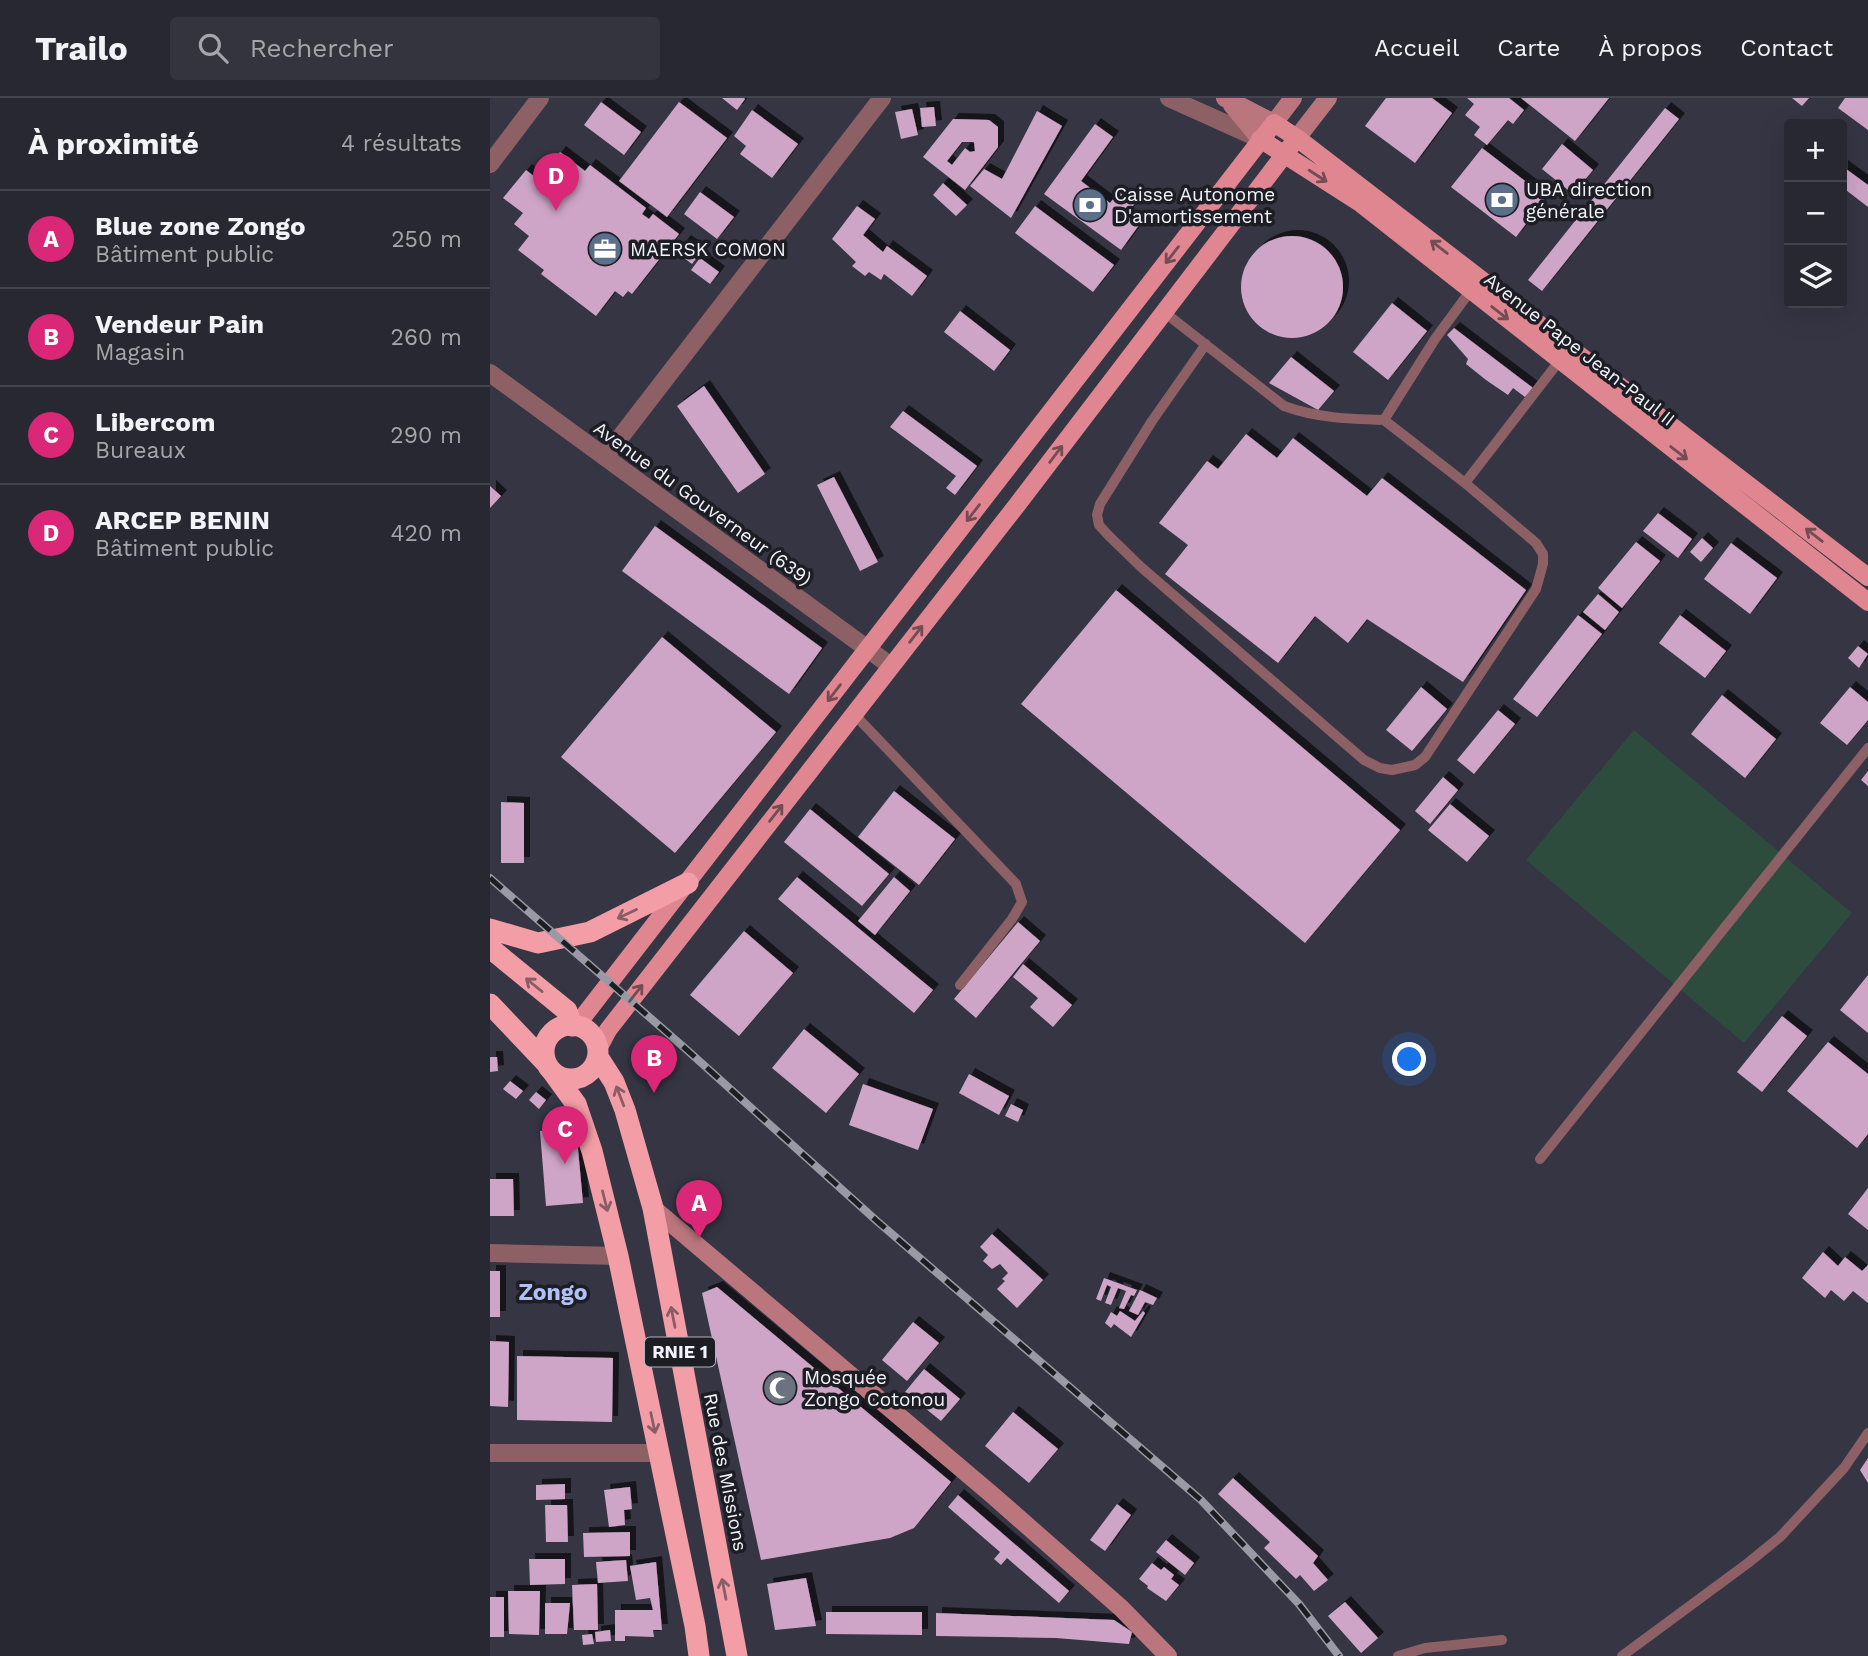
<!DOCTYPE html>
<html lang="fr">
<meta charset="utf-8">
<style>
:root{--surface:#282833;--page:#34343f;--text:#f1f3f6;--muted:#a5a6ac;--line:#44444e;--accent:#db2777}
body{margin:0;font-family:"Work Sans",sans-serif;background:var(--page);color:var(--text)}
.controls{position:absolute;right:21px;top:21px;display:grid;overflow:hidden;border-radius:7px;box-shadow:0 7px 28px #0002}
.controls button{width:63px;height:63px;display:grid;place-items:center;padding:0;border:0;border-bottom:2px solid var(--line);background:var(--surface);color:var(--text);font:35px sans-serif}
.you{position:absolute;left:920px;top:962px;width:24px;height:24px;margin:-18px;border:5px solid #fff;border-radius:50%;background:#1a73e8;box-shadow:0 0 0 10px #1a73e833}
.badge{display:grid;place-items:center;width:46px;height:46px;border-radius:50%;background:var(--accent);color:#fff;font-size:23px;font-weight:700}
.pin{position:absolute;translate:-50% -58px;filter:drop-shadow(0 2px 4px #0008)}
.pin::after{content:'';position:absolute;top:37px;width:24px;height:21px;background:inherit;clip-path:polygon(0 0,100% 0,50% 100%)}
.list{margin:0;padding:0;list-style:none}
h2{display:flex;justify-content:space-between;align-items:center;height:91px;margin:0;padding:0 28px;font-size:30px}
h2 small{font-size:23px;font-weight:400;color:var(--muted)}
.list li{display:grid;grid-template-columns:46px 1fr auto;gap:21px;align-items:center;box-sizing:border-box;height:98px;padding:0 28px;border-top:2px solid var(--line)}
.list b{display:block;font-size:26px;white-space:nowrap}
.list p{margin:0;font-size:23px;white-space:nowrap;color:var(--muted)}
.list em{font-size:23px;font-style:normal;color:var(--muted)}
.icon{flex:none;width:38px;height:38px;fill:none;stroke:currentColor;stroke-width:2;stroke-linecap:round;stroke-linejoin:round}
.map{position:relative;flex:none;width:1378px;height:1558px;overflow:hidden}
header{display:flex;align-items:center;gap:42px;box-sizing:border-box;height:98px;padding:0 35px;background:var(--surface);border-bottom:2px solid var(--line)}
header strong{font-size:33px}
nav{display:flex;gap:38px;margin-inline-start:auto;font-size:24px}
.search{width:490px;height:63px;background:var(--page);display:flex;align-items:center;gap:18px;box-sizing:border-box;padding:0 24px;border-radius:7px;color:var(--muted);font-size:26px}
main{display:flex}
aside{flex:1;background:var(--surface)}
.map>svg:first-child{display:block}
</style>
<header>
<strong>Trailo</strong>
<div class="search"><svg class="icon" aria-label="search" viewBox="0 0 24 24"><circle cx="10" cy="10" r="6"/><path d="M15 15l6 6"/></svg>Rechercher</div>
<nav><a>Accueil</a><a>Carte</a><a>À propos</a><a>Contact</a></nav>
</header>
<main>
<aside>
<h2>À proximité<small>4 résultats</small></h2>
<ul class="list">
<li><span class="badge">A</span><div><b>Blue zone Zongo</b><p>Bâtiment public</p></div><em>250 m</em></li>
<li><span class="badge">B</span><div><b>Vendeur Pain</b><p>Magasin</p></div><em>260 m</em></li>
<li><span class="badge">C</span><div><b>Libercom</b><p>Bureaux</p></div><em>290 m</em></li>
<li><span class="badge">D</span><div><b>ARCEP BENIN</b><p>Bâtiment public</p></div><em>420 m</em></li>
</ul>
</aside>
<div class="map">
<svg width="1378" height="1558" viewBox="0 0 1378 1558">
<defs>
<filter id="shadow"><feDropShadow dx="6" dy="-6" stdDeviation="0" flood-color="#0009"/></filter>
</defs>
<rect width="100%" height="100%" fill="#353544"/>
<path fill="#2e4c3e" d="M1144,632L1362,815L1254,945L1036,762Z"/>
<path fill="#cfa5c7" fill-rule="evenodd" filter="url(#shadow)" d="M232,0H254L255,1L247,12Z
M896,0H942L962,15L925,65L875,28Z
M977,0H1019L1034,12L1023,26L1018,22L997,47L984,37L990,29L975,17L984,6Z
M1031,0H1119L1085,43Z
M1302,0H1319L1312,8Z
M1355,0H1378V32L1348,10Z
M111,4L151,34L134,57L94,27Z
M189,4L237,40L177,119L129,83Z
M444,9L446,28L432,29L430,10Z
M1175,10L1189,21L1052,193L1038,182Z
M422,11L428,37L411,41L405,14Z
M262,12L308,46L282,80L250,56L256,48L244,38Z
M547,13L572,28L521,120L480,88L494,71L512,81Z
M463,21L499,22L508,29V49L475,92L433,59ZM472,44H484L485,53L480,54L475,50L462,67L457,63Z
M605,26L623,39L591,83L620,105L629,94L645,105L636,117L649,127L631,152L554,96Z
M1072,46L1103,72L1083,96L1052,71Z
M992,50L1056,99L1026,139L961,89Z
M70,54L95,73L100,67L156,110L152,116L159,121L163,116L189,136L142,196L138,193L133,199L125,193L106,218L51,176L54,172L28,152L39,138L24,126L33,115L13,100L36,72L49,82Z
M1352,68L1378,87V109L1352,89Z
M453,85L477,107L466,118L443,97Z
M210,94L244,119L227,141L194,116Z
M367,108L385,121L373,137L393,154L397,148L437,178L422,198L394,176L391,182L379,174L375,178L362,168L366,164L342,141Z
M545,108L624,167L603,194L525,135Z
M751 189a51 51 0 1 1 102 0a51 51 0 1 1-102 0Z
M195,143L211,154L202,166L186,154Z
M210,160L229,174L220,186L201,172Z
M902,205L937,233L898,282L863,254Z
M470,213L520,252L504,273L454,234Z
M964,230L1043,290L1035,299L1023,290L1018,297L996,282L976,266L978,261L957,237Z
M801,259L844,293L828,312L779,285Z
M214,288L275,376L248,395L187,308Z
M413,313L487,368L465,397L456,390L466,378L400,329Z
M756,336L787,360L803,340L877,398L892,380L1036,492L973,584L877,521L858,545L825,518L788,565L675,476L698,447L669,425L717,363L728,371Z
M344,379L388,464L370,473L327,387Z
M0,388L11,398L0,410Z
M1168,415L1202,441L1188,460L1153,433Z
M165,428L332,550L299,596L132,473Z
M1212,440L1223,450L1211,464L1200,454Z
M1146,444L1170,463L1132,510L1108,490Z
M1241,445L1287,480L1260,516L1214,481Z
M626,492L910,732L815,845L531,606Z
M1108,496L1129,514L1115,532L1093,514Z
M1088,517L1112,536L1047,619L1023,601Z
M1190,517L1236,553L1215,580L1169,545Z
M172,539L286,634L185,755L71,659Z
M1368,548L1378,556L1369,570L1358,560Z
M931,589L957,611L922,653L896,632Z
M1360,589L1378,604V622L1357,647L1330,625Z
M1232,597L1286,641L1255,680L1201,636Z
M1008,612L1025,626L984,676L967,662Z
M1378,673V688L1371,682Z
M953,679L968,692L940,726L925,713Z
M404,693L465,741L429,787L368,739Z
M11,704L34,705V765H11Z
M960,706L999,738L977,764L938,732Z
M320,711L399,776L372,808L294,744Z
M307,779L443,892L424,915L288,801Z
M404,779L420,793L385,837L368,823Z
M528,824L550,843L486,920L464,901Z
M254,833L303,875L249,938L200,897Z
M533,866L582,907L563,929L540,909L548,900L523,879Z
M1378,877V935L1350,912Z
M1292,918L1317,938L1272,994L1247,974Z
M314,931L369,976L336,1015L282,970Z
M1338,944L1378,976V1036L1367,1050L1297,993Z
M0,959H7L8,973L0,974Z
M479,976L519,998L509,1017L469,995Z
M20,983L33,993L26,1001L13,991Z
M373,986L443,1011L428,1052L359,1027Z
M46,994L56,1002L49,1011L39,1002Z
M521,1006L533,1012L528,1024L515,1018Z
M86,1030L93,1105L56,1108L50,1033Z
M0,1081H23L24,1118H0Z
M1378,1090V1132L1358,1116Z
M502,1136L553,1182L527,1210L507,1191L515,1183L512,1181L518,1175L510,1166L502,1171L493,1163L498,1157L490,1149Z
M1333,1154L1348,1168L1355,1159L1372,1173L1378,1167V1205L1363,1193L1354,1203L1341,1192L1335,1200L1312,1180Z
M0,1173H10V1219H0Z
M614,1180L647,1192L644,1198L641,1197L634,1211L629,1210L636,1193L628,1190L621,1207L615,1205L621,1189L617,1187L611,1203L606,1201Z
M227,1189L461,1384L424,1430L400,1440L271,1462L212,1195Z
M650,1192L667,1200L663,1207L655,1204L648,1217L639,1213Z
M630,1213L645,1223L653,1213L655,1215L641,1239L624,1226L621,1230L615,1225L621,1214L627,1218Z
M423,1224L449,1245L417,1283L392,1262Z
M0,1243L19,1244L18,1309L0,1308Z
M27,1258L123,1260L122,1324L27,1322Z
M434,1271L470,1301L451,1323L415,1294Z
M523,1314L568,1351L539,1385L495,1348Z
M1378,1360V1385L1370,1372Z
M743,1380L828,1458L823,1465L838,1482L824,1493L810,1477L806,1481L774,1450L780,1444L728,1396Z
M75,1386V1401L46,1402V1387Z
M140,1389L142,1411L134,1412L135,1427L119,1429L114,1392Z
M468,1397L579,1493L569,1505L517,1460L511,1467L504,1461L510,1454L458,1409Z
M627,1406L641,1417L615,1453L600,1442Z
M55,1407H77L78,1444H56Z
M140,1434V1458L94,1459L93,1435Z
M676,1442L704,1465L695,1477L666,1454Z
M39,1461H75V1486L40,1487Z
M136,1462L138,1483L108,1485L106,1464Z
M166,1464L172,1532H163L164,1539L135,1538V1543H125V1512H163L160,1500L146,1502L140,1468Z
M662,1465L671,1472L674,1469L684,1477L681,1481L689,1487L676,1503L657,1490L658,1488L649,1481Z
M316,1480L326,1528L285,1532L277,1486Z
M107,1486L108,1532H84L82,1487Z
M18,1493H50L49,1537L19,1536Z
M0,1499H14V1539H0Z
M855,1504L888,1540L871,1555L838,1518Z
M55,1505H80L77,1536H55Z
M336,1514H432V1537L336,1536Z
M446,1515L624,1522L642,1534L639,1546L566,1540L446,1538Z
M120,1532L121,1543L106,1544L105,1534Z
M102,1536L104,1546L93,1547L92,1537Z"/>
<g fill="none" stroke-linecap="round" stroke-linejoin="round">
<path stroke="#8c6064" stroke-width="10" d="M981,192L945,241L894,322L975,385L1070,262
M674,214L794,308C827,320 859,321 894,322
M716,246L662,323L610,406L607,417L609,427L618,437L651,469L874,662L890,670L902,672L925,667L935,659L1046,491L1053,466V456L1046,445L975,385
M364,616L526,786L532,804L522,821L470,887
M1050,1061L1378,650
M908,1558L935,1550L1012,1542
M1132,1558L1258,1465L1290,1439L1354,1370L1378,1335"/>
<path stroke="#8c6064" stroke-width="18" d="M679,0L770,41
M0,66L50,0
M0,275L401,568
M115,359L392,0
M0,1155L128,1158
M0,1355H169"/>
<path stroke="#bb767d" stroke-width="18" d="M735,0L784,25L803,0
M742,7L770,41
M807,40L838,0
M163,1110L500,1395L631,1510L678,1558"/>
<path stroke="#df8690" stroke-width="18" d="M770,41L870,105L1378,504
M86,928L784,25L807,40L1378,479
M108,951L118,932L527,407L807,40"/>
<path stroke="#f39da6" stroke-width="21" d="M0,831L48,845L100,834L198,785
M0,850L77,913L82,928
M0,906L57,966
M54 954a27 27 0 1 1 54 0a27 27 0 1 1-54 0Z
M108,959L124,984L135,1012L163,1110L247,1558
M62,973L86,1006L102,1053L128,1158L205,1528L209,1558"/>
<g stroke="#9a9aa6" stroke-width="8">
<path id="rail" d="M0,780L197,952L388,1124L711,1402L809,1506L849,1558"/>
</g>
<use href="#rail" stroke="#1d1d24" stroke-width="5" stroke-dasharray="16" stroke-linecap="butt"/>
</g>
<defs><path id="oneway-shaft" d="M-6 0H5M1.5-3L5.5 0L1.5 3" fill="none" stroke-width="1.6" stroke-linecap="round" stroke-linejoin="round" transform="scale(1.75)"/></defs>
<g stroke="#744c55">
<use href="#oneway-shaft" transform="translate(828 78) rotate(33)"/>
<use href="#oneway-shaft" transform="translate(949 149) rotate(-142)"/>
<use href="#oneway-shaft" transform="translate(682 157) rotate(128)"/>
<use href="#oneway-shaft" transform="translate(1010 215) rotate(38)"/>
<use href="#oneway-shaft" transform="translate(1189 355) rotate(38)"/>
<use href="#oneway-shaft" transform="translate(566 356) rotate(-53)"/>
<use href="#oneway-shaft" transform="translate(483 415) rotate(128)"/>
<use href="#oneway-shaft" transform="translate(1324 437) rotate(-142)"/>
<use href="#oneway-shaft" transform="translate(426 536) rotate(-52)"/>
<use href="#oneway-shaft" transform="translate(344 595) rotate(128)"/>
<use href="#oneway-shaft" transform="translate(286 715) rotate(-52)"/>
<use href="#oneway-shaft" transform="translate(146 895) rotate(-52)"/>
</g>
<g stroke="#885d65">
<use href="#oneway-shaft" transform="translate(137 816) rotate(155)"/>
<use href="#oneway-shaft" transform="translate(44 887) rotate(-141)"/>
<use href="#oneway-shaft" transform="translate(130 998) rotate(-111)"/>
<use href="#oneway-shaft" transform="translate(115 1103) rotate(76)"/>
<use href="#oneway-shaft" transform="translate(183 1219) rotate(-101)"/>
<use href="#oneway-shaft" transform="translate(163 1325) rotate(78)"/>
<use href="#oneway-shaft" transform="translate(234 1491) rotate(-101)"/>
</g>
<defs>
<g id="bank-disc" transform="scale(1.75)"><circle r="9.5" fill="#5c6f8a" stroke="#1d1d24"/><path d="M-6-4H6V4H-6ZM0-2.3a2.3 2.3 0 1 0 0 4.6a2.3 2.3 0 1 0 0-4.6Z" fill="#fff"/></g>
<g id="office-disc" transform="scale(1.75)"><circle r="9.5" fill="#5c6f8a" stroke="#1d1d24"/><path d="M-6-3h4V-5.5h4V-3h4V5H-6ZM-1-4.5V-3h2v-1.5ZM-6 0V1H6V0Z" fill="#fff"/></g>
<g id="mosque-disc" transform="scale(1.75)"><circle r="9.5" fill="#6b7280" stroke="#1d1d24"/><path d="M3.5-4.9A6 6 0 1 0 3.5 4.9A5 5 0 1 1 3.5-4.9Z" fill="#fff"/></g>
</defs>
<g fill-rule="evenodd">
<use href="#bank-disc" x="1012" y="102"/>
<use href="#bank-disc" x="600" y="107"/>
<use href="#office-disc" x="115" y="151"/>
<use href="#mosque-disc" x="290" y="1290"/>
</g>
<g text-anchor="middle" stroke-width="7" stroke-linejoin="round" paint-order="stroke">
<rect fill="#1d1d24" stroke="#b3b3bc" stroke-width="2" x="155" y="1239.5" width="70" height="29" rx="5"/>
<g font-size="18" font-weight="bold" fill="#f3f3fd">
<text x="190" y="1260">RNIE 1</text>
</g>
<g font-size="19" fill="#f3f3fd" stroke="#1d1d24" text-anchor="start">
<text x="1036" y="98">UBA direction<tspan x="1036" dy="22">générale</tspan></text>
<text x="624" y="103">Caisse Autonome<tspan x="624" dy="22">D'amortissement</tspan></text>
<text x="140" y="158">MAERSK COMON</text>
<text x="314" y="1286">Mosquée<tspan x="314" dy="22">Zongo Cotonou</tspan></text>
</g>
<g font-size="19" fill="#f3f3fd" stroke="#1d1d24">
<text transform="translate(1090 251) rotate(38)" y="7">Avenue Pape Jean-Paul II</text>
<text transform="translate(213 405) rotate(36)" y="7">Avenue du Gouverneur (639)</text>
<text transform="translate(236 1374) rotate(79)" y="7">Rue des Missions</text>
</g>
<g font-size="23" font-weight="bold" fill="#b0c1f8" stroke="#1d1d24">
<text x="63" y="1202">Zongo</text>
</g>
</g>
</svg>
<div class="controls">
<button>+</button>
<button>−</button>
<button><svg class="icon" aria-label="layers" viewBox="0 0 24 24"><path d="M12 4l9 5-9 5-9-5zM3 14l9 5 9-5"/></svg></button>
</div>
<div class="you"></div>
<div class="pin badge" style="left:209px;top:1140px">A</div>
<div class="pin badge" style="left:164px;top:995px">B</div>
<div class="pin badge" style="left:75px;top:1066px">C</div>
<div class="pin badge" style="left:66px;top:113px">D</div>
</div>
</main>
